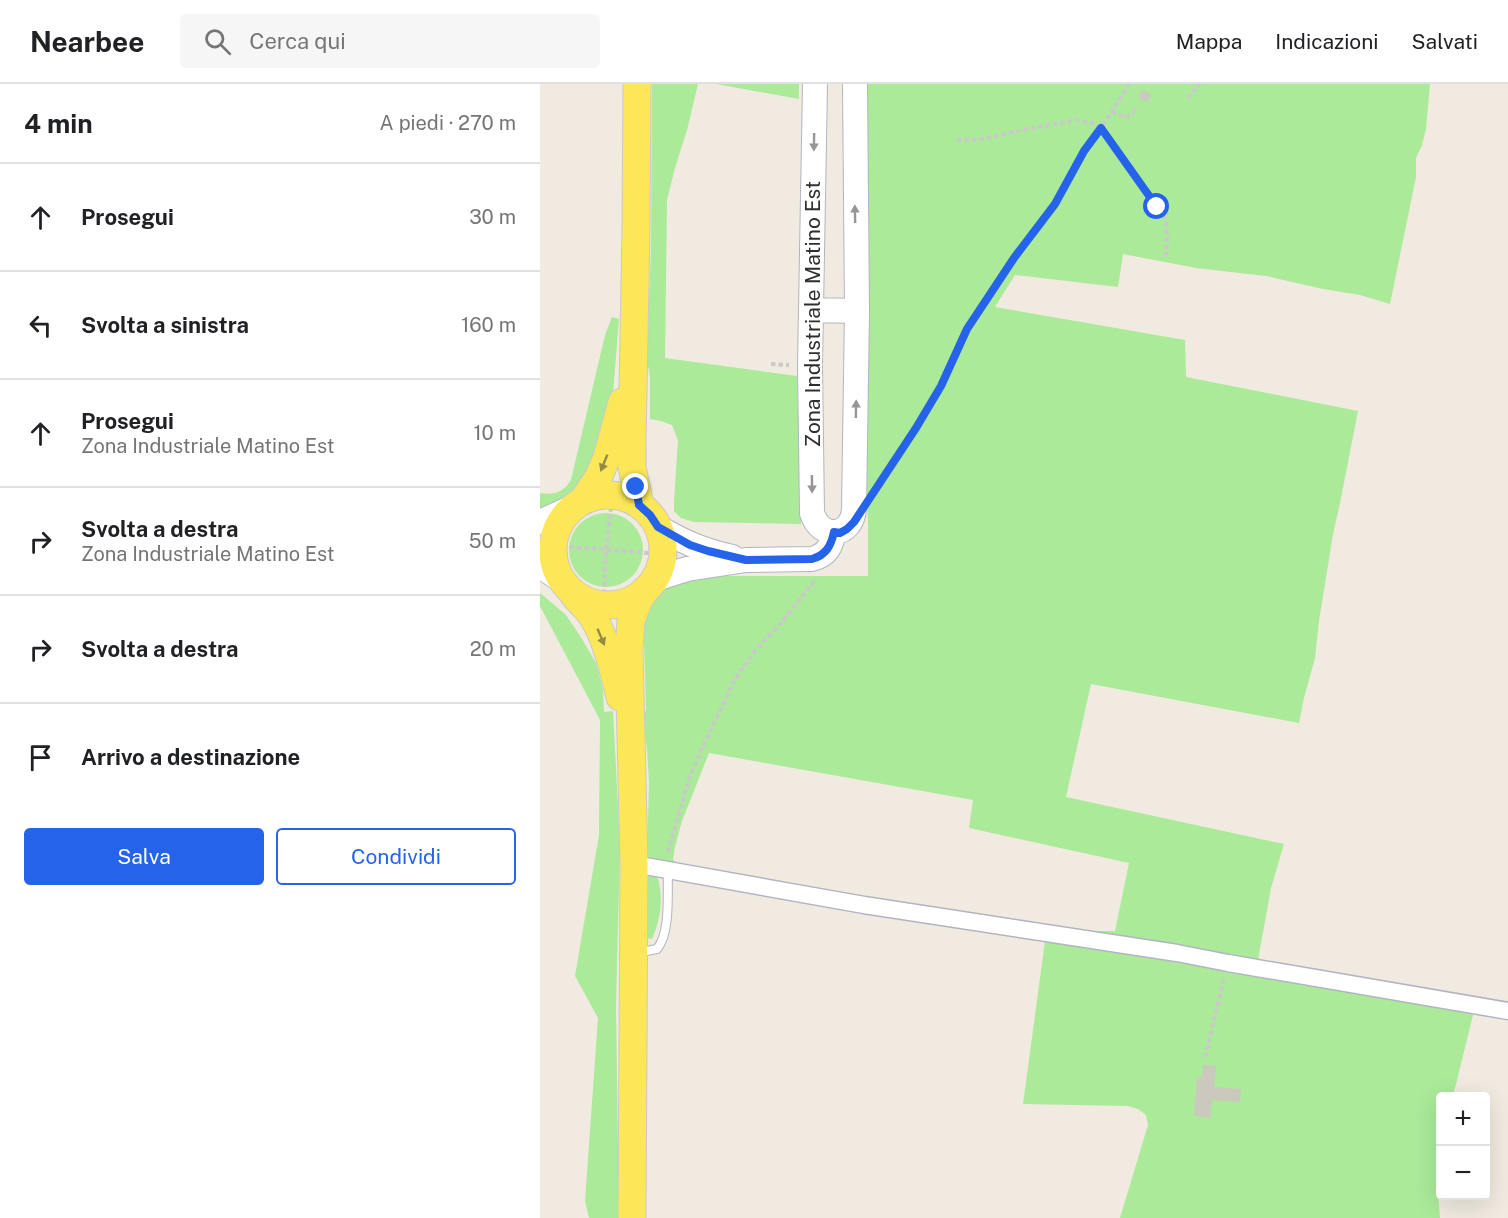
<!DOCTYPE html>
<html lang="it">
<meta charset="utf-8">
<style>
:root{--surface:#fff;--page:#f6f6f6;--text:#202124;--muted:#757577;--line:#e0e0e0;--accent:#2563eb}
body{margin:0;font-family:"Public Sans",sans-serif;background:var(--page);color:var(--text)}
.controls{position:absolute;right:18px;bottom:18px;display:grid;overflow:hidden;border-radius:6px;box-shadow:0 6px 24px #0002}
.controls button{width:54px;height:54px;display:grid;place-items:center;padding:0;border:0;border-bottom:2px solid var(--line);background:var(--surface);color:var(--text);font:30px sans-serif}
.stop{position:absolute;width:18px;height:18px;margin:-14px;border:4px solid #2563eb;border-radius:50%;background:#fff}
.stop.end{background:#2563eb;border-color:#fff;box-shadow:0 2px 6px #0008}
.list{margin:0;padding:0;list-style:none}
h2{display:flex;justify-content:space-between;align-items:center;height:78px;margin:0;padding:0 24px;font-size:26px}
h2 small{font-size:20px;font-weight:400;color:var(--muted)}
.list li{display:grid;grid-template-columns:39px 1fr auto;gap:18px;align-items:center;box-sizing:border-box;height:108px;padding:0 24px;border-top:2px solid var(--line)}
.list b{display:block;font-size:22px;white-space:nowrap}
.list p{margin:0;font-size:20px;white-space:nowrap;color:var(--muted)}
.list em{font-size:20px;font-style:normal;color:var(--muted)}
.actions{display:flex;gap:12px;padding:18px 24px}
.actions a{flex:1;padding:14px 0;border:2px solid var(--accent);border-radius:6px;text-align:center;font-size:21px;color:var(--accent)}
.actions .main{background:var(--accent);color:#fff}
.icon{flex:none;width:33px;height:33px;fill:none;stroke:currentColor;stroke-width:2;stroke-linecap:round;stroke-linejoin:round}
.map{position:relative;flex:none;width:968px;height:1134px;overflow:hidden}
header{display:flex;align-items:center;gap:36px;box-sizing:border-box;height:84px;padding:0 30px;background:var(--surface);border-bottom:2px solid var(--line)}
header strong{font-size:28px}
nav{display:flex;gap:33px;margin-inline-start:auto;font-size:21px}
.search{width:420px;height:54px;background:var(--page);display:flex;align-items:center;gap:15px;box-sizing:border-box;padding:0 21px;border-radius:6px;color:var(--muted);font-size:22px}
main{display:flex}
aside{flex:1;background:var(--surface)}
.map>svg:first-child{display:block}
</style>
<header>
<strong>Nearbee</strong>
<div class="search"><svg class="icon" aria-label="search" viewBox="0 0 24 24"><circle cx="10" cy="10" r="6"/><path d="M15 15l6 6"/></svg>Cerca qui</div>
<nav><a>Mappa</a><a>Indicazioni</a><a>Salvati</a></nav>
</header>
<main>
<aside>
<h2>4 min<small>A piedi · 270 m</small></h2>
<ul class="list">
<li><svg class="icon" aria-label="ahead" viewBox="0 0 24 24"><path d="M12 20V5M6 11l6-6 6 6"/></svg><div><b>Prosegui</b></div><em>30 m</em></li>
<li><svg class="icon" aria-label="left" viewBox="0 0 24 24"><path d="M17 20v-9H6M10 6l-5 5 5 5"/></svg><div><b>Svolta a sinistra</b></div><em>160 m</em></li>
<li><svg class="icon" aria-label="ahead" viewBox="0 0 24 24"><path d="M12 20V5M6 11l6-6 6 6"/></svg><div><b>Prosegui</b><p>Zona Industriale Matino Est</p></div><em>10 m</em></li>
<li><svg class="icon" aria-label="right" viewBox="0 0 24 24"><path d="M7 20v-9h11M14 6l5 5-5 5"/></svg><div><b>Svolta a destra</b><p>Zona Industriale Matino Est</p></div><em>50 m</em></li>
<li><svg class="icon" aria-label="right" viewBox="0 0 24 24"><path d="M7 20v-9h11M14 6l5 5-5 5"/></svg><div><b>Svolta a destra</b></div><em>20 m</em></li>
<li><svg class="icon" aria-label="arrive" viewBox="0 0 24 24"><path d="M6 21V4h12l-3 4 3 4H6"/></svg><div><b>Arrivo a destinazione</b></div></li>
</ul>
<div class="actions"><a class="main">Salva</a><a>Condividi</a></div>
</aside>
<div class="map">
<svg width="968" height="1134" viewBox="0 0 968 1134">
<rect width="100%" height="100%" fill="#f0eae0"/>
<path fill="#abea99" d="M112,0H158L147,46L135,84L127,116L125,274L257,292L261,440L154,438L141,434L134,427V418L138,356L132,341L121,337L110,335V293L107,276L111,164Z
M176,0H259V15Z
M328,0H890L886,45L882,61L876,74V93L850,220L820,211L783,205L726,192L656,184L583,170L578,203L475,191L455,223L645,256L646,293L818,327L800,419L793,450L779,537L775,574L764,614L759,639L551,600L526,713L744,760L731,804L718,876L542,847H575L589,779L429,744L433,716L169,669L142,737L135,763L133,775L138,781L117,778L107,772L109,698L107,665L102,628L106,627L103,521L126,501L159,492H328V437L326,404Z
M72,233L79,235L73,309L54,381L36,404L25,412L12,424L0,431V409C14,411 23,409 31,396L65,251Z
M29 466a37 37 0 1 1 74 0a37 37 0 1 1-74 0Z
M0,509L26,531L42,555L56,579L63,605L64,628L73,627L80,761L76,922L79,1134H49L45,1117L58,934L35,892L59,751L60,636L0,522Z
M107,789L117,792C124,812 121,835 112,855L108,854L105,850Z
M505,857L934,927L913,1012H900V1063L896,1082L900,1134H580L608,1041L606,1031L598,1025L588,1022L483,1020Z"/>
<path fill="#cbc8be" d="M602,6L611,10L608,18L598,14Z
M663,981L676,982L674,1003L701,1005L700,1018L672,1016L670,1034L654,1032L657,993H662Z"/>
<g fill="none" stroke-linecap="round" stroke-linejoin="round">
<g stroke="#b3b4c2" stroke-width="10">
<path id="lane" d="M96,869L117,865C131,848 127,809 128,786"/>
</g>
<g stroke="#b3b4c2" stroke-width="19">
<path id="street" d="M94,780L324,821L637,869L688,879L968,927"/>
</g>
<g stroke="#b3b4c2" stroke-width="26">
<path id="secondary" d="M275,0L270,282L272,429C281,457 312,453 314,425L317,227L315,0
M271,226L317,227
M0,438L31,424
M118,443C143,458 164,467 192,473
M0,482L21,496
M115,495L147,485L206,476L272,475C287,471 291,463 294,448"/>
</g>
<g stroke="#c9c9c9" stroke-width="29">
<path id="primary" d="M97,0L96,144L92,361V383L100,421
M13 466a55 55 0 1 1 110 0a55 55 0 1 1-110 0Z
M43,416L58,394L67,373L82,318
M33,510C39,518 47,524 52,532C66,553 74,588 80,613
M92,1134L94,780L89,566L91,536L98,518L105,506"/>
</g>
<path stroke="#c9c9c9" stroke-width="4" stroke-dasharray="4.5 3" stroke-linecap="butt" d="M648,14L660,0
M572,28L586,33L593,29L597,23
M417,56L442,55L488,45L536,36L553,39L561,44L617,123L624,130L626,139L627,153L626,175
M231,280L249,281
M337,403L376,344L401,302L427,245L474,174L515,120L544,67L572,28L589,0
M7,461L119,470
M64,510L66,466L72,416
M128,768L149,695L163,662L195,595L216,566L243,537L275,496
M665,973L684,895"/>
<use href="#lane" stroke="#fff" stroke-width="8"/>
<use href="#street" stroke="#fff" stroke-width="16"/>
<use href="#secondary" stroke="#fff" stroke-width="24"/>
<use href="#primary" stroke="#fce759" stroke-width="27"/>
</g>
<defs><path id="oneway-solid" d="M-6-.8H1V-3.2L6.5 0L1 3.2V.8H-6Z" transform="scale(1.5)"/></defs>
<g fill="#969696">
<use href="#oneway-solid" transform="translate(274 58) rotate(91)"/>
<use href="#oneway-solid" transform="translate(315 130) rotate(-91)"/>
<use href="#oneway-solid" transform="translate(316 325) rotate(-89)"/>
<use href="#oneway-solid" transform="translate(272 400) rotate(89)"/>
</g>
<g fill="#958a44">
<use href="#oneway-solid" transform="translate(64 379) rotate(112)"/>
<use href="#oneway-solid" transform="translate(61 553) rotate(67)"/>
</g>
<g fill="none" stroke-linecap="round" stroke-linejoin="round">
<path stroke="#2563eb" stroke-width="8" d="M96,403L99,421L110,431L118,443L150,461L168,467L206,476L272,475C286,471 291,462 294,448L300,449L307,445L314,438L376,344L401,302L427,245L474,174L515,120L544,67L561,44L617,123"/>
</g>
<g text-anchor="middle" stroke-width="4.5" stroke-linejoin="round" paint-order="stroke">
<g font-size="21" fill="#2e2e2e" stroke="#fff">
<text transform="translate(273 230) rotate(-90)" y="7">Zona Industriale Matino Est</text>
</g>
</g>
</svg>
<div class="controls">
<button>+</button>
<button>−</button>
</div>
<div class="stop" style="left:617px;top:123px"></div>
<div class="stop end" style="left:96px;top:403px"></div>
</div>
</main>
